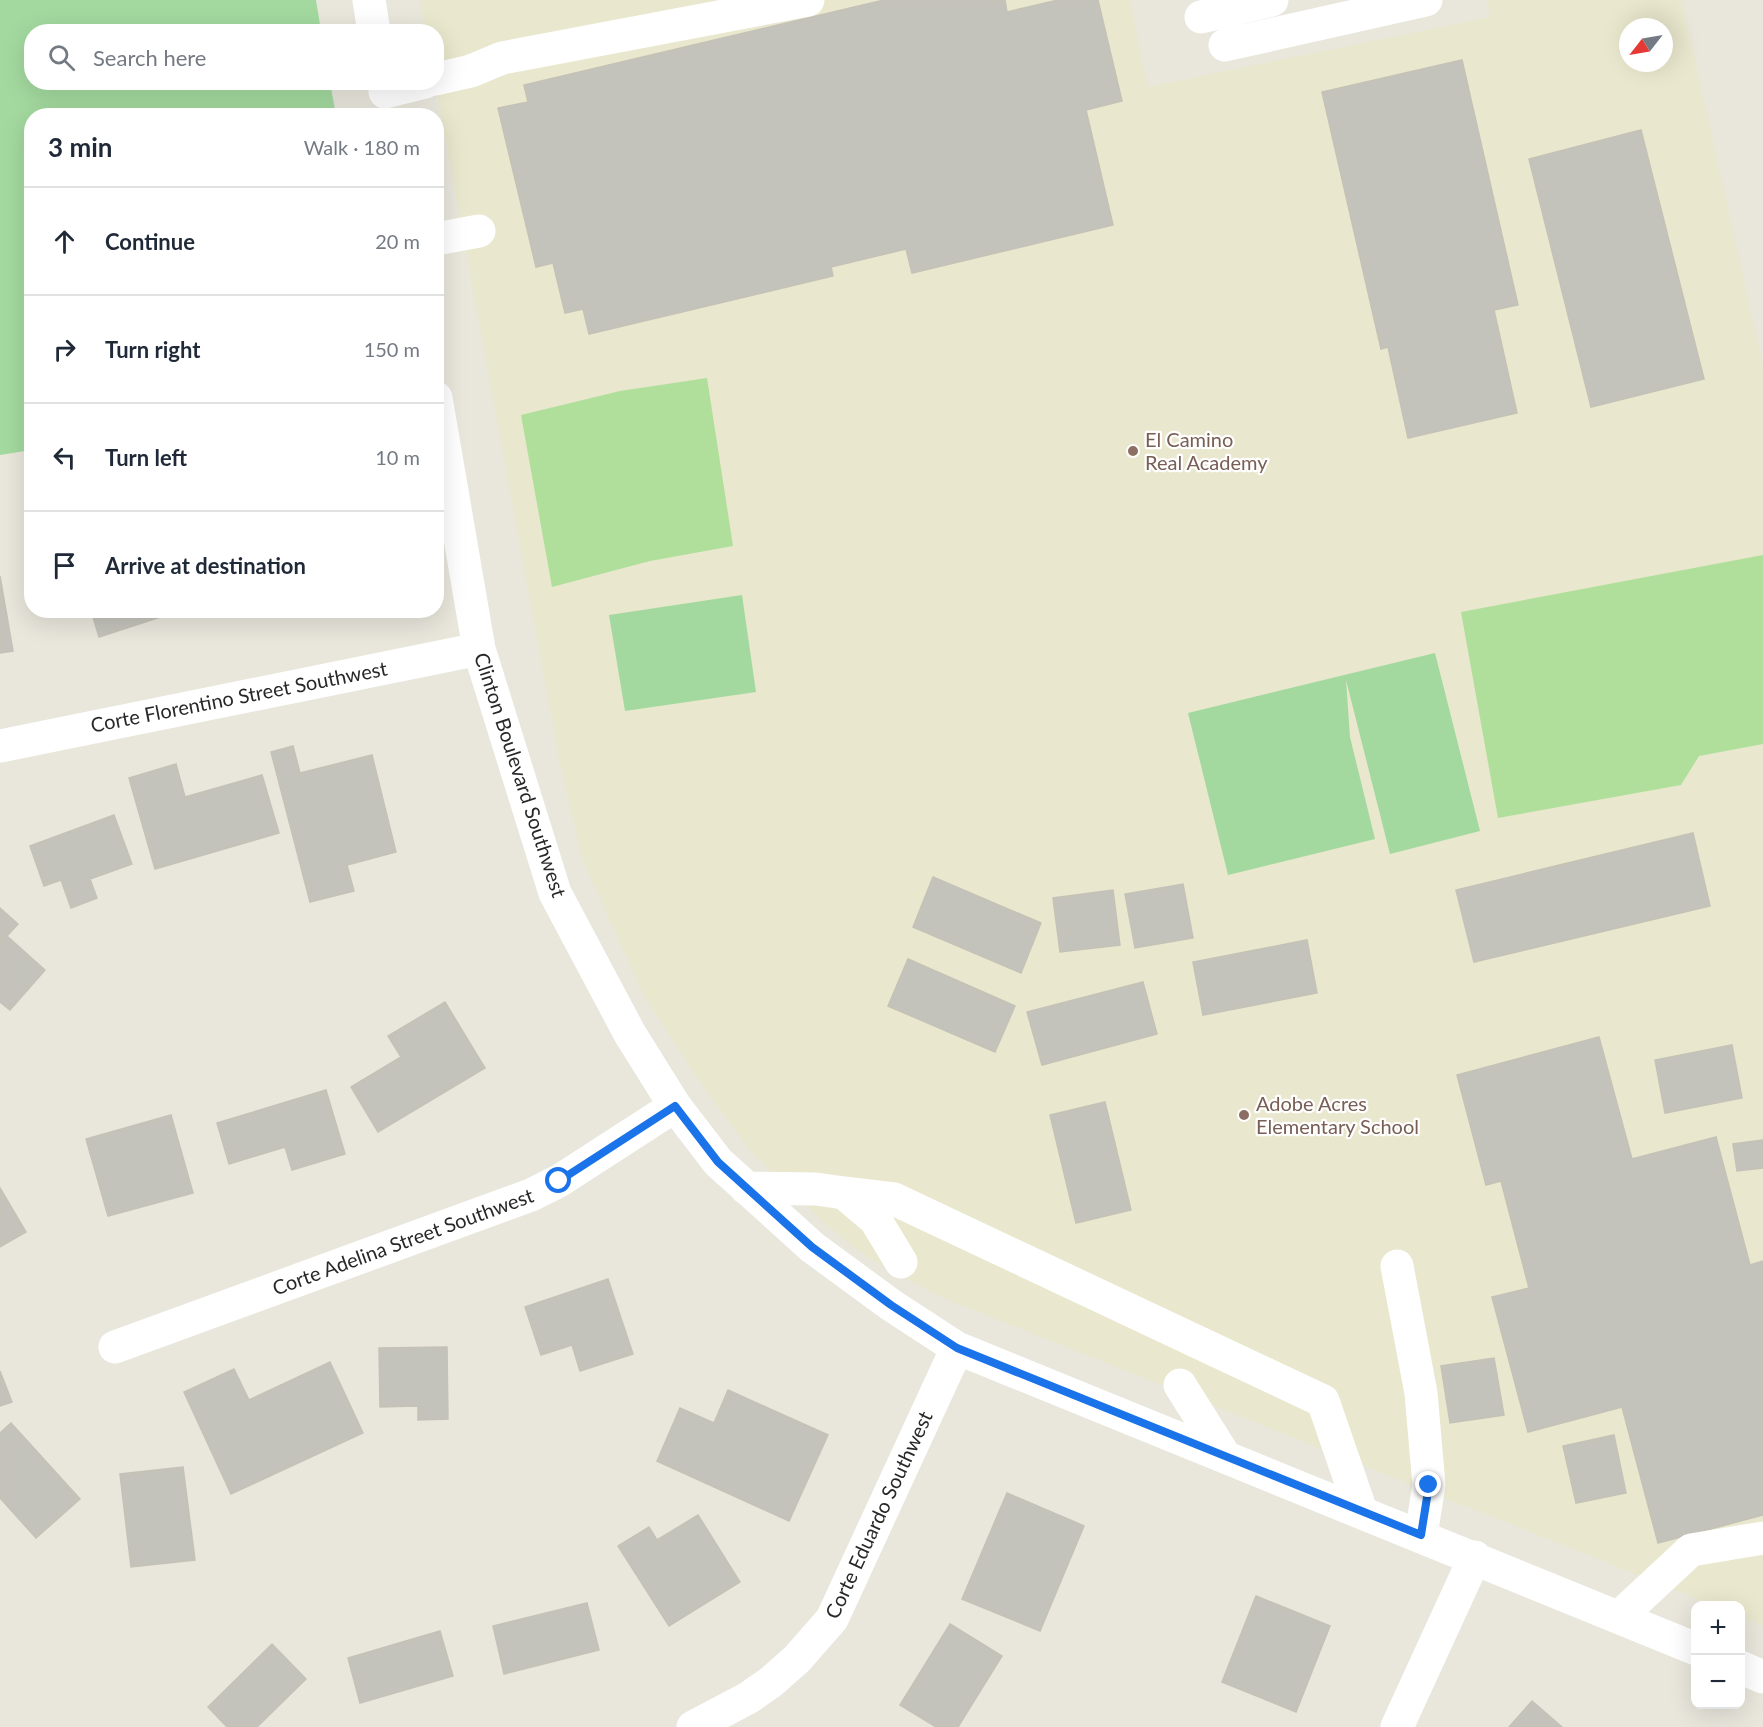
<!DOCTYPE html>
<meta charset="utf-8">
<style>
:root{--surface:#fff;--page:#f2f2f3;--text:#1f2937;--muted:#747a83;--line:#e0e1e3}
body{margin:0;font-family:Lato,sans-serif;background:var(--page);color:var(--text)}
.controls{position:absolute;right:18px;bottom:18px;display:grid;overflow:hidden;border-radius:12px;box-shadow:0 6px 24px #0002}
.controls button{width:54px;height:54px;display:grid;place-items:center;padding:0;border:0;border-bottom:2px solid var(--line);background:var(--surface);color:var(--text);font:30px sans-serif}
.compass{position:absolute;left:1619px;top:18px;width:54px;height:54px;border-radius:50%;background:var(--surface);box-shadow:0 6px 24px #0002;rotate:239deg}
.stop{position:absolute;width:18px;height:18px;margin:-14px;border:4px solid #1a73e8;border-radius:50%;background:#fff}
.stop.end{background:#1a73e8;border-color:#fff;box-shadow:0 2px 6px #0008}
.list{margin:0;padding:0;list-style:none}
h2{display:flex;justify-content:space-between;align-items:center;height:78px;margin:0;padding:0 24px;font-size:26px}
h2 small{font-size:20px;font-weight:400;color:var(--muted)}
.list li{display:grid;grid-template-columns:39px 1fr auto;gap:18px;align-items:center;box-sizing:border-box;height:108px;padding:0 24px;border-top:2px solid var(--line)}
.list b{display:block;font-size:22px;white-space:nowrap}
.list em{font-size:20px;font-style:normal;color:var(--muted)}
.icon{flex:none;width:33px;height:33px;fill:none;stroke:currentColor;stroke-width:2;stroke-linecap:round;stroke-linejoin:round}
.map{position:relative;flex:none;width:1763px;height:1727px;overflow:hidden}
.search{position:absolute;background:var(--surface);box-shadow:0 6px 24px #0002;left:24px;top:24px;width:420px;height:66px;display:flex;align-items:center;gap:15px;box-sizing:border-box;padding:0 21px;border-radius:24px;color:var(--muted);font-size:22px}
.panel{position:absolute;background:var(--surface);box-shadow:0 6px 24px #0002;left:24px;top:108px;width:420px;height:510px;border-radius:24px}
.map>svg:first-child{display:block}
</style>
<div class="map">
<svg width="1763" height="1727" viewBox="0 0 1763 1727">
<rect width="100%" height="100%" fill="#e9e7dc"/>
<path fill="#e9e7cd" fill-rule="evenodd" d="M420,0H1130L1148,87L1490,17L1487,0H1682L1763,365V1626L1741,1617L1740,1606L1713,1605L941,1297L868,1258L823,1222L751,1152L697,1078L643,994L582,859L559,759L435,83L436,32L425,31ZM1628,27H1664V63H1628Z"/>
<path fill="#a3d99f" d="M0,0H316L321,31L32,32V82L330,83L336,115L32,116L31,450L0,455Z
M742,595L756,692L625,711L609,615Z
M1435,653L1480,831L1390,854L1346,680L1350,737L1375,839L1228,875L1188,713Z"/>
<path fill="#b0df9b" d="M707,378L733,546L650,561L552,587L521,415L620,391Z
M1763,555V744L1699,756L1681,785L1498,818L1461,612Z"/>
<path fill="#c4c3bb" stroke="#c4c2b6" stroke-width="1.5" d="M884,0H1005L1007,12L1058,0H1098L1122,101L1086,110L1113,225L912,273L906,249L831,267L833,276L589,334L583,309L565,313L553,263L536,267L498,108L528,102L524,85Z
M1462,60L1518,305L1494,310L1517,413L1408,438L1388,347L1381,349L1322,92Z
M1641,130L1704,379L1591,407L1529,159Z
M0,576L13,651L0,653Z
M91,610H182L99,637Z
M293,746L300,773L372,755L396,852L347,865L354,891L310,902L271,752Z
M176,764L185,797L262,775L279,833L155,869L129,778Z
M114,815L132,864L90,879L97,898L71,908L61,880L44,886L30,846Z
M1693,833L1710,906L1474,962L1456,890Z
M933,877L1041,923L1021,973L913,927Z
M1183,884L1193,938L1135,948L1125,894Z
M1113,890L1120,945L1060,952L1053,898Z
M0,908L18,924L7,936L45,970L10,1010L0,1002Z
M1307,940L1317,993L1203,1015L1193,962Z
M908,959L1015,1006L995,1052L888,1006Z
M1143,982L1157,1034L1042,1065L1027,1012Z
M445,1002L485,1068L378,1132L351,1087L401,1057L388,1036Z
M1599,1037L1632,1159L1716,1137L1750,1265L1763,1261V1515L1658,1543L1622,1407L1528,1432L1492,1297L1529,1288L1501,1181L1486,1185L1457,1075Z
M1732,1045L1742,1098L1665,1113L1655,1060Z
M326,1090L345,1154L292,1170L285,1147L229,1164L217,1123Z
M1105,1102L1131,1210L1076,1223L1050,1115Z
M171,1115L193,1193L108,1216L86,1139Z
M1763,1140V1168L1737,1171L1733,1144Z
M0,1188L26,1232L0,1247Z
M608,1279L633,1354L580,1371L572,1345L541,1355L525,1307Z
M447,1347L448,1419L418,1420V1406L380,1407L379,1348Z
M1494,1358L1504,1415L1450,1423L1441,1366Z
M330,1362L363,1433L231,1494L184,1392L234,1369L249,1400Z
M0,1371L12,1402L0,1406Z
M728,1390L828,1435L789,1521L657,1461L680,1408L714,1423Z
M11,1423L80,1499L36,1538L0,1498V1433Z
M1614,1435L1626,1493L1576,1503L1563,1446Z
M183,1467L195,1560L131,1567L120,1474Z
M1007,1493L1084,1526L1040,1631L962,1599Z
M698,1515L740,1582L669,1626L618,1546L649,1527L657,1540Z
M1256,1596L1330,1626L1296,1712L1222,1682Z
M587,1603L599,1650L504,1674L493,1626Z
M950,1624L1002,1656L958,1727H936L900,1705Z
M440,1631L453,1676L360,1703L348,1658Z
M272,1644L306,1679L257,1727H227L208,1707Z
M1532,1701L1562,1727H1509Z"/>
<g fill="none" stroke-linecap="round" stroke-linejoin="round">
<path stroke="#fff" stroke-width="33" d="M369,0L374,32
M1201,17L1272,0
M1225,45L1426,0
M436,79L471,71L502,58L808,0
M385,92L425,82
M436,239L479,231
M436,398L479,649L555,893L630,1034L675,1106L718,1162L812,1247L891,1305L957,1348L1696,1649
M0,746L479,649
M746,1188L816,1189L844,1193L875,1219L901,1262
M844,1193L894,1199L1323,1401L1361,1511
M1397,1266L1421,1393L1429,1485L1421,1535
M115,1347L531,1195L559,1181L675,1106
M1180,1385L1224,1455
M1619,1617L1691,1550L1763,1538
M1740,1667L1763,1677
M693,1727L748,1698L771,1682L797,1659L832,1619L957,1348
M1397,1727L1475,1557"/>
</g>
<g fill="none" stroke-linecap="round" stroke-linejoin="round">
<path stroke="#1a73e8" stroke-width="8" d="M559,1181L675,1106L718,1162L812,1247L891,1305L957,1348L1421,1535L1429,1485"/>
</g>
<g fill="#8d6e63" stroke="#fff" stroke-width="2">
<circle cx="1133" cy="451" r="6"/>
<circle cx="1244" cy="1115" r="6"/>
</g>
<g text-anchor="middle" stroke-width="4.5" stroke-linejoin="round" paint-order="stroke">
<g font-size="20" fill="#785e54" stroke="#fff" text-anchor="start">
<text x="1145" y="447">El Camino<tspan x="1145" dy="23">Real Academy</tspan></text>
<text x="1256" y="1111">Adobe Acres<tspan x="1256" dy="23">Elementary School</tspan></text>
</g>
<g font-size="20" fill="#282828" stroke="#fff">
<text transform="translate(239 697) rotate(-11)" y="7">Corte Florentino Street Southwest</text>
<text transform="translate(520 775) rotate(72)" y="7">Clinton Boulevard Southwest</text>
<text transform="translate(403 1242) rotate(-20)" y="7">Corte Adelina Street Southwest</text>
<text transform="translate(879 1515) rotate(-65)" y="7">Corte Eduardo Southwest</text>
</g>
</g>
</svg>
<div class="controls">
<button>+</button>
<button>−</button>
</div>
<svg class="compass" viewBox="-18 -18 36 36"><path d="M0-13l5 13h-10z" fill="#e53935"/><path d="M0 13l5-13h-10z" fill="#747a83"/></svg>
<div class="stop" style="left:559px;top:1181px"></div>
<div class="stop end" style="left:1429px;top:1485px"></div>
<div class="search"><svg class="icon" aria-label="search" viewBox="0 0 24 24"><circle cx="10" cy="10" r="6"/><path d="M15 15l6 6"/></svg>Search here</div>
<section class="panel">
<h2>3 min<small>Walk · 180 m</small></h2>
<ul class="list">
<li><svg class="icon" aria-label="ahead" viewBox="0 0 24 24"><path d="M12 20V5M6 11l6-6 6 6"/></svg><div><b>Continue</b></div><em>20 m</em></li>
<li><svg class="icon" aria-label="right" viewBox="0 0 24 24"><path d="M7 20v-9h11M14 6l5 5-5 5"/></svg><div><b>Turn right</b></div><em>150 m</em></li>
<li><svg class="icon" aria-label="left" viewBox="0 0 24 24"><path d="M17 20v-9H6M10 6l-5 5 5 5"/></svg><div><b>Turn left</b></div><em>10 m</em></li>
<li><svg class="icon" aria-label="arrive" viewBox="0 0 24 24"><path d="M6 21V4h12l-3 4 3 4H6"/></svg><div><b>Arrive at destination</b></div></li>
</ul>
</section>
</div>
